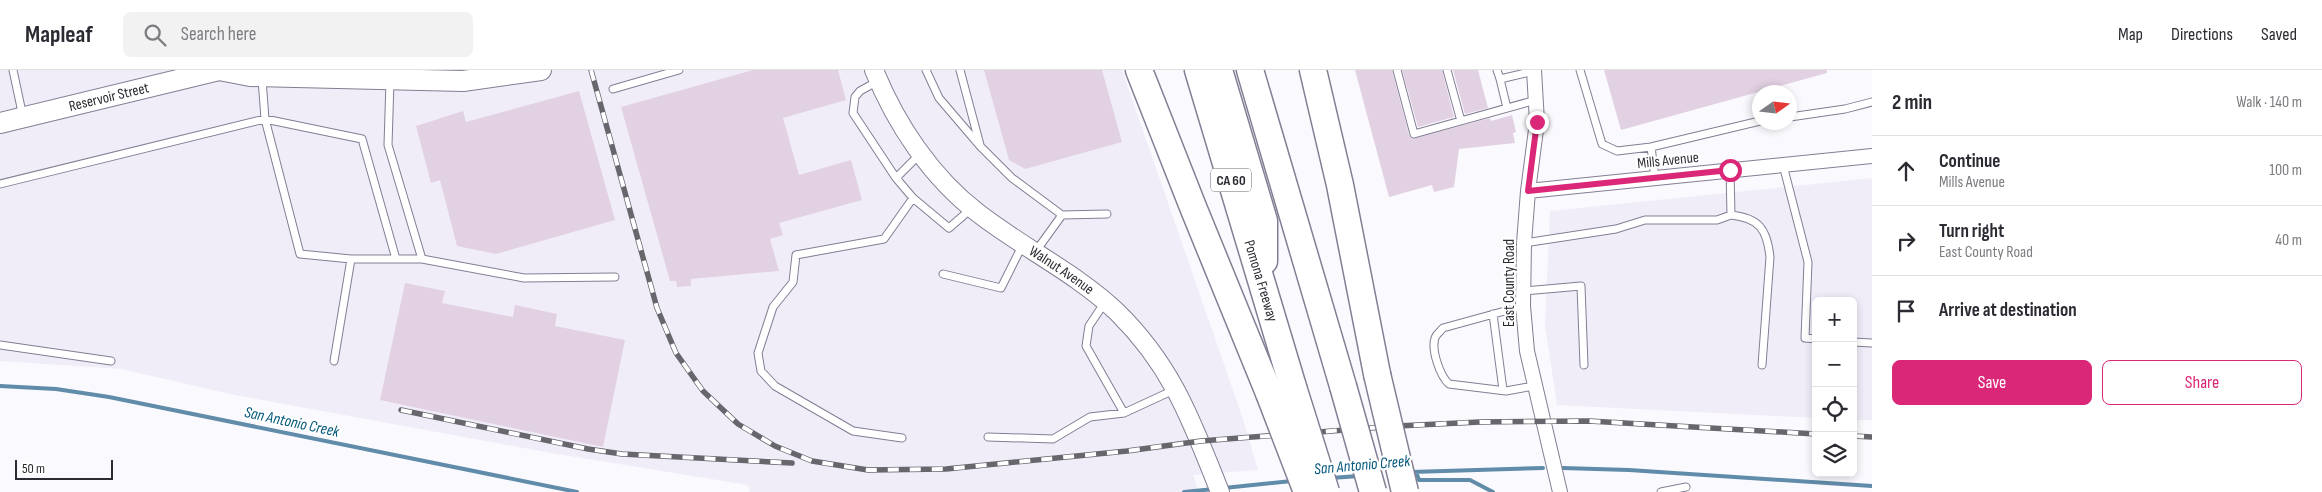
<!DOCTYPE html>
<meta charset="utf-8">
<style>
:root{--surface:#fff;--page:#f2f2f3;--text:#2b2b33;--muted:#7c7c81;--line:#e1e1e2;--accent:#db2777}
body{margin:0;font-family:"Sofia Sans Condensed",sans-serif;background:var(--page);color:var(--text)}
.controls{position:absolute;right:15px;bottom:15px;display:grid;overflow:hidden;border-radius:8px;box-shadow:0 2px 8px #0003}
.controls button{width:45px;height:45px;display:grid;place-items:center;padding:0;border:0;border-bottom:1px solid var(--line);background:var(--surface);color:var(--text);font:25px sans-serif}
.compass{position:absolute;left:1752px;top:15px;width:45px;height:45px;border-radius:50%;background:var(--surface);box-shadow:0 2px 8px #0003;rotate:76deg}
.scale{position:absolute;left:15px;bottom:12px;width:98px;box-sizing:border-box;padding-left:5px;border:2px solid #2c2a32;border-top:0;font-size:14px;line-height:18px;white-space:nowrap;color:#2c2a32;-webkit-text-stroke:4px #fff;paint-order:stroke}
.stop{position:absolute;width:15px;height:15px;margin:-11px;border:4px solid #db2777;border-radius:50%;background:#fff}
.stop.end{background:#db2777;border-color:#fff;box-shadow:0 1px 5px #0008}
.list{margin:0;padding:0;list-style:none}
h2{display:flex;justify-content:space-between;align-items:center;height:65px;margin:0;padding:0 20px;font-size:21px}
h2 small{font-size:16px;font-weight:400;color:var(--muted)}
.list li{display:grid;grid-template-columns:32px 1fr auto;gap:15px;align-items:center;box-sizing:border-box;height:70px;padding:0 20px;border-top:1px solid var(--line)}
.list b{display:block;font-size:19px;white-space:nowrap}
.list p{margin:0;font-size:16px;white-space:nowrap;color:var(--muted)}
.list em{font-size:16px;font-style:normal;color:var(--muted)}
.actions{display:flex;gap:10px;padding:15px 20px}
.actions a{flex:1;padding:11px 0;border:1px solid var(--accent);border-radius:8px;text-align:center;font-size:18px;color:var(--accent)}
.actions .main{background:var(--accent);color:#fff}
.icon{flex:none;width:28px;height:28px;fill:none;stroke:currentColor;stroke-width:2;stroke-linecap:round;stroke-linejoin:round}
.map{position:relative;flex:none;width:1872px;height:422px;overflow:hidden}
header{display:flex;align-items:center;gap:30px;box-sizing:border-box;height:70px;padding:0 25px;background:var(--surface);border-bottom:1px solid var(--line)}
header strong{font-size:24px}
nav{display:flex;gap:28px;margin-inline-start:auto;font-size:18px}
.search{width:350px;height:45px;background:var(--page);display:flex;align-items:center;gap:12px;box-sizing:border-box;padding:0 18px;border-radius:8px;color:var(--muted);font-size:19px}
main{display:flex}
aside{flex:1;background:var(--surface)}
.map>svg:first-child{display:block}
</style>
<header>
<strong>Mapleaf</strong>
<div class="search"><svg class="icon" aria-label="search" viewBox="0 0 24 24"><circle cx="10" cy="10" r="6"/><path d="M15 15l6 6"/></svg>Search here</div>
<nav><a>Map</a><a>Directions</a><a>Saved</a></nav>
</header>
<main>
<div class="map">
<svg width="1872" height="422" viewBox="0 0 1872 422">
<rect width="100%" height="100%" fill="#faf9fe"/>
<path fill="#f0edf9" d="M0,0H1122L1243,349L1258,400L1193,405L1199,422H750L748,415L551,383L235,325L121,299L0,291Z
M1872,108V350H1853V231H1816V348L1557,335L1545,255L1550,141Z"/>
<g fill="none" stroke-linecap="round" stroke-linejoin="round">
<path stroke="#608ba9" stroke-width="4" d="M0,316L56,319L109,327L577,422
M1563,398L1629,400L1872,416
M1411,402L1543,398
M1416,402L1419,410H1470L1493,422
M1331,408L1359,406
M1224,418L1292,411
M1184,422L1214,419"/>
</g>
<path fill="#e2d1e3" d="M753,0H838L846,30L783,48L799,105L851,90L862,130L779,153L783,165L770,169L779,201L691,209V216L677,217L676,211H670L621,37Z
M984,0H1102L1122,72L1025,99L1009,90Z
M1355,0H1392L1409,65L1412,69L1490,48L1491,51L1512,45L1516,62L1513,63L1515,73L1459,79L1454,117L1434,122L1432,115L1389,127Z
M1402,0H1442L1454,47L1418,57Z
M1453,0H1478L1488,38L1465,44Z
M1604,0H1827V3L1621,60Z
M579,21L615,150L496,184L457,176L440,110L431,113L416,56L463,41L466,52Z
M405,213L445,221L442,233L513,247L515,235L557,244L555,256L625,270L603,377L380,330Z"/>
<g fill="none" stroke-linecap="round" stroke-linejoin="round">
<g stroke="#837e93" stroke-width="9">
<path id="service" d="M13,0L23,47
M926,0L939,28L980,76L1012,108L1062,145L1036,181
M960,0L980,75
M1397,0L1414,64L1536,30
M1447,0L1461,51
M1497,0L1500,9L1534,1
M1580,0L1602,74L1617,81L1651,77L1760,51
M262,9L265,49L300,184L351,189H422L524,208L615,207
M1500,9L1507,38
M390,11L388,75L422,189
M878,11L860,21L855,27L853,43L896,108L920,84
M613,19L679,0
M1790,47L1845,39L1872,32
M1651,77L1655,108
M1783,95L1808,192L1805,268L1816,269
M896,108L913,128L884,169L796,185L793,212L773,237L758,283L761,301L775,316L853,361L902,368
M0,114L265,49L362,69L396,189
M913,128L949,158L972,138
M1062,145L1107,144
M1731,145C1759,148 1767,159 1770,187L1762,295
M1524,173L1616,159L1645,150H1717L1731,145L1730,100
M943,204L1001,218L1023,174
M1524,221L1581,216L1584,295
M1523,236L1443,258C1441,261 1436,264 1435,268C1431,280 1440,306 1449,314L1506,321L1534,316
M1493,244L1503,320
M1853,272L1872,273
M0,275L111,291
M334,291L351,189
M1124,343L1176,319
M988,367L1053,369L1090,347L1124,343L1086,276L1089,256L1105,232
M1661,422L1686,417"/>
</g>
<g stroke="#837e93" stroke-width="16">
<path id="minor" d="M1534,0L1537,52L1528,121L1524,173L1523,236L1527,281L1560,422
M1528,121L1872,86"/>
</g>
<g stroke="#837e93" stroke-width="20">
<g id="tertiary">
<path id="s1" d="M874,0C896,54 931,107 978,143C1023,178 1076,203 1117,242C1173,297 1192,352 1220,422"/>
</g>
</g>
<g stroke="#837e93" stroke-width="22">
<g id="secondary">
<path id="s2" d="M0,53L219,0L250,6L463,11L541,0"/>
</g>
</g>
<g stroke="#837e93" stroke-width="29">
<g id="motorway">
<path d="M1139,0L1193,137L1269,323"/>
<path id="s3" d="M1198,0L1293,317"/>
<path d="M1219,0L1264,151V191"/>
<path d="M1250,0L1343,316"/>
<path d="M1313,0L1340,115L1377,304"/>
</g>
</g>
<use href="#service" stroke="#fff" stroke-width="7"/>
<use href="#minor" stroke="#fff" stroke-width="14"/>
<use href="#tertiary" stroke="#fff" stroke-width="18"/>
<use href="#secondary" stroke="#fff" stroke-width="20"/>
<use href="#motorway" stroke="#fff" stroke-width="26"/>
<g stroke="#67666d" stroke-width="5.5">
<path id="rail" d="M591,0L657,238L676,283L703,321L738,354L775,376L812,391L868,400L946,399L1127,381L1201,371L1397,356L1480,352L1589,351L1816,364
M401,340L588,379L622,384L792,393
M1853,366L1872,367"/>
</g>
<use href="#rail" stroke="#fff" stroke-width="4" stroke-dasharray="11" stroke-linecap="butt"/>
<g stroke="#837e93" stroke-width="29" stroke-linecap="butt">
<path id="motorway-bridge" d="M1377,304L1405,422
M1343,316L1373,422
M1293,317L1326,422
M1269,323L1307,422"/>
</g>
<use href="#motorway-bridge" stroke="#fff" stroke-width="26"/>
</g>
<g fill="none" stroke-linecap="round" stroke-linejoin="round">
<path stroke="#db2777" stroke-width="6" d="M1537,52L1528,121L1730,100"/>
</g>
<g text-anchor="middle" stroke-width="4.5" stroke-linejoin="round" paint-order="stroke">
<rect fill="#fff" stroke="#6b6a70" stroke-width="1" x="1211" y="98.5" width="40" height="23" rx="4"/>
<g font-size="14" font-weight="bold" fill="#2c2a32">
<text x="1231" y="115">CA 60</text>
</g>
<g font-size="15" fill="#2c2a32" stroke="#fff">
<text dy="5" stroke="none"><textPath href="#s2" startOffset="112">Reservoir Street</textPath></text>
<text transform="translate(1668 90) rotate(-6)" y="5">Mills Avenue</text>
<text dy="5" stroke="none"><textPath href="#s1" startOffset="280">Walnut Avenue</textPath></text>
<text dy="5" stroke="none"><textPath href="#s3" startOffset="220">Pomona Freeway</textPath></text>
<text transform="translate(1509 213) rotate(-90)" y="5">East County Road</text>
</g>
<g font-size="16" font-style="italic" fill="#02577c" stroke="#fff">
<text transform="translate(292 351) rotate(12)" y="6">San Antonio Creek</text>
<text transform="translate(1362 394) rotate(-5)" y="6">San Antonio Creek</text>
</g>
</g>
</svg>
<div class="controls">
<button>+</button>
<button>−</button>
<button><svg class="icon" aria-label="locate" viewBox="0 0 24 24"><circle cx="12" cy="12" r="6"/><path d="M12 2v4M12 18v4M2 12h4M18 12h4"/></svg></button>
<button><svg class="icon" aria-label="layers" viewBox="0 0 24 24"><path d="M12 4l9 5-9 5-9-5zM3 14l9 5 9-5"/></svg></button>
</div>
<svg class="compass" viewBox="-18 -18 36 36"><path d="M0-13l5 13h-10z" fill="#e53935"/><path d="M0 13l5-13h-10z" fill="#7c7c81"/></svg>
<div class="scale">50 m</div>
<div class="stop" style="left:1730px;top:100px"></div>
<div class="stop end" style="left:1537px;top:52px"></div>
</div>
<aside>
<h2>2 min<small>Walk · 140 m</small></h2>
<ul class="list">
<li><svg class="icon" aria-label="ahead" viewBox="0 0 24 24"><path d="M12 20V5M6 11l6-6 6 6"/></svg><div><b>Continue</b><p>Mills Avenue</p></div><em>100 m</em></li>
<li><svg class="icon" aria-label="right" viewBox="0 0 24 24"><path d="M7 20v-9h11M14 6l5 5-5 5"/></svg><div><b>Turn right</b><p>East County Road</p></div><em>40 m</em></li>
<li><svg class="icon" aria-label="arrive" viewBox="0 0 24 24"><path d="M6 21V4h12l-3 4 3 4H6"/></svg><div><b>Arrive at destination</b></div></li>
</ul>
<div class="actions"><a class="main">Save</a><a>Share</a></div>
</aside>
</main>
